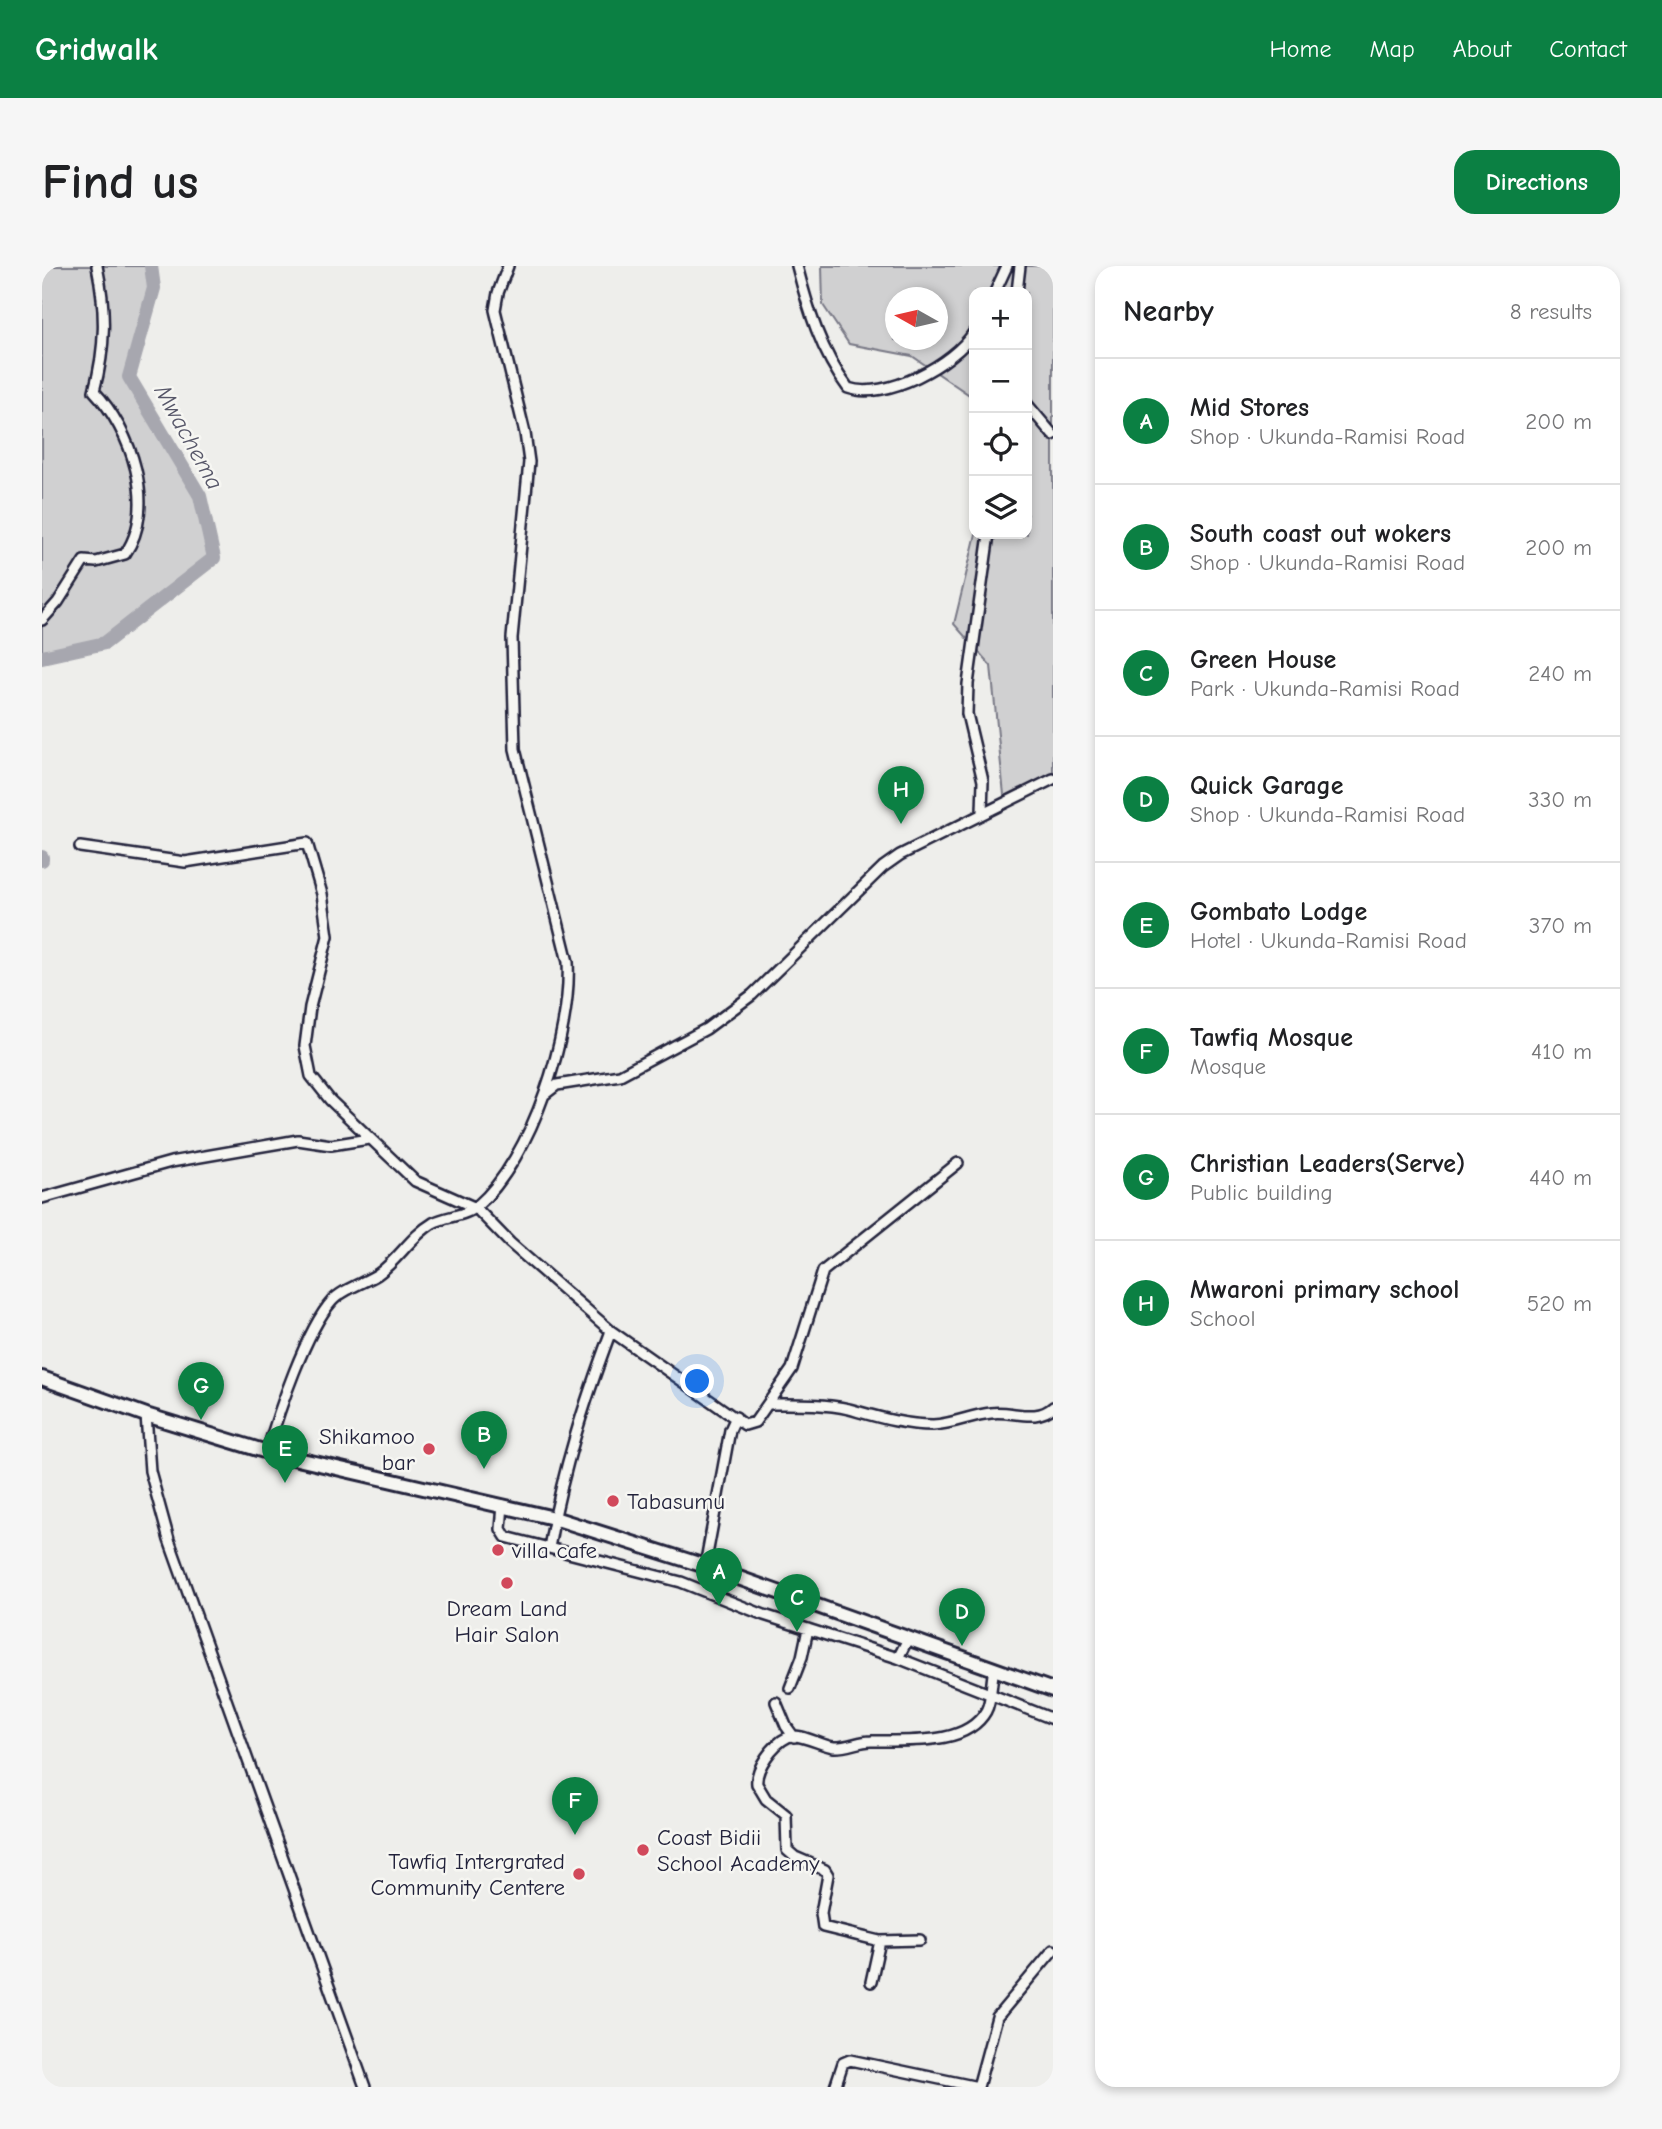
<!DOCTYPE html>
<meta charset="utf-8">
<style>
:root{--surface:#fff;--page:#f6f6f6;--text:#202124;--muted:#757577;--line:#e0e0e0;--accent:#0b8043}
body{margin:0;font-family:"Comic Neue",sans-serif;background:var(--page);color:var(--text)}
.controls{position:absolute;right:21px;top:21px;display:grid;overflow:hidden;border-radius:14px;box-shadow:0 4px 10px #0003}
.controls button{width:63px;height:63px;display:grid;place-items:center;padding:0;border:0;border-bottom:2px solid var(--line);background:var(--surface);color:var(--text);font:35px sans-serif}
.compass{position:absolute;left:843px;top:21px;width:63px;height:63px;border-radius:50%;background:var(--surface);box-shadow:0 4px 10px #0003;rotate:278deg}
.you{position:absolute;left:656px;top:1116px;width:24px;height:24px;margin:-18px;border:5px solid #fff;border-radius:50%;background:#1a73e8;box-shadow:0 0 0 10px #1a73e833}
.badge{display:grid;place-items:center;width:46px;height:46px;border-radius:50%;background:var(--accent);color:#fff;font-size:23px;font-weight:700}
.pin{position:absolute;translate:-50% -58px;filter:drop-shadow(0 2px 4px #0008)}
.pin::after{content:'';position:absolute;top:37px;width:24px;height:21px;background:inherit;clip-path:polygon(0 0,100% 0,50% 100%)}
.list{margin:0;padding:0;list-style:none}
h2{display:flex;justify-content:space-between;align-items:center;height:91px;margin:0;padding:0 28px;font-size:30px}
h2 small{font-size:23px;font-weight:400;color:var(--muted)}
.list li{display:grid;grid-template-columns:46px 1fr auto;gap:21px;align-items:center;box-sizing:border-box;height:126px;padding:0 28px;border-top:2px solid var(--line)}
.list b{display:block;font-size:26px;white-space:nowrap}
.list p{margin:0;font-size:23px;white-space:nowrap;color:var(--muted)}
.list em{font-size:23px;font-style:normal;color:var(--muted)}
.icon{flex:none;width:38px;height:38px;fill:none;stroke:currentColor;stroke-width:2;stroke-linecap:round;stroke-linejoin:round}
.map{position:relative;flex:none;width:1011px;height:1821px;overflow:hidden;border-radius:21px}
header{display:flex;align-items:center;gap:42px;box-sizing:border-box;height:98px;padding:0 35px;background:var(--accent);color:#fff}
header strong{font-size:33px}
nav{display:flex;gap:38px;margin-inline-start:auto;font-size:24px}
.intro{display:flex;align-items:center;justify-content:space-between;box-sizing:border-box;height:168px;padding:0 42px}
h1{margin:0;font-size:49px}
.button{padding:18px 32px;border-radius:21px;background:var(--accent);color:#fff;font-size:24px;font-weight:700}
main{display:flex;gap:42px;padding:0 42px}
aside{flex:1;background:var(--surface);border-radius:21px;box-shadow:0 4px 10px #0003}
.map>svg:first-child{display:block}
</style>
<header>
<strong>Gridwalk</strong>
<nav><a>Home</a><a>Map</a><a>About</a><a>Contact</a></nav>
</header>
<div class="intro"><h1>Find us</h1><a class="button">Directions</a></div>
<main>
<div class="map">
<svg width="1011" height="1821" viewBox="0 0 1011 1821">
<rect width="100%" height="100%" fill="#eeeeeb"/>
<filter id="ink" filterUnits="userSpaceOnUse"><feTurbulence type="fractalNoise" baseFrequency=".0143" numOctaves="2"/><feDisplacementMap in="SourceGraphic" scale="14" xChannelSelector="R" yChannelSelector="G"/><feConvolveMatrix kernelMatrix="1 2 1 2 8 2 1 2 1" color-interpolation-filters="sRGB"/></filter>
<g filter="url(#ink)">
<path fill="#d0d0d1" stroke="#797986" stroke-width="2" fill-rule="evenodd" d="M0,0H109L112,22L87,111L158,230L172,292L63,377L0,391Z
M780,0H1011V514L963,539L949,400L912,358L934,268H985V26H932V132L870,90L807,78L781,39ZM853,32H895V74H853Z"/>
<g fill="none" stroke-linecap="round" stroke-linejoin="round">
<path stroke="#a7a7af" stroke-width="14" d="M0,391L63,377L172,292L158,230L87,111L112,22L109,0
M0,591V594"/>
<g stroke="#22223b" stroke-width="14">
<path id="minor" d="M755,0C766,43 779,86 806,122C843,135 912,98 932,66
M953,26L965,0
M975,26L978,0
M985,138L1011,169
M0,354L16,336L42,295L54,296L83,288C116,240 89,164 52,125C64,81 64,44 55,0
M940,546L941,515L925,448L926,418L947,268
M38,581L143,596L265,577L280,628L286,670L268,741L263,780L269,810L288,834L373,915L434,942L468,977L569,1065L703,1159L713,1156L750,1103L781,1005L916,897
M502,829L515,819L578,809L664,763L710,729L841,601L858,589L1011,513
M0,932L129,896L256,874L289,879L327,873
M727,1138C753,1138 781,1137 807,1143C836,1151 861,1159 891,1159C912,1158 929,1149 949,1147C970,1144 994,1157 1011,1141
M104,1149L108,1205L127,1274L323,1821
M225,1186C236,1147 264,1064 290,1035C301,1023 322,1017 336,1008C356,994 369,970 391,957C404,950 424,950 435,940C490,893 530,767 526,696L473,483L470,372L487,196L483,167L453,44L456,27L466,0
M461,1239L459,1263L464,1271L639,1316L722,1349L856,1392L1011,1453
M507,1282C520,1206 542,1137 569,1065
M663,1300L688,1164L694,1151
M856,1392L866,1373
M748,1422L760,1391L766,1363
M734,1436L744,1460L752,1471
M838,1675L878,1674
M829,1716L838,1675L781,1661L779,1647L786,1609L783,1604L753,1591L745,1584L744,1549L724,1533L715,1518C713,1503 731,1478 746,1471C757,1466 780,1480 792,1481C804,1482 817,1475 829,1475C863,1474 924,1481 944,1445C950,1435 949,1415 952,1403
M793,1821L801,1797L808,1794L936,1821
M936,1821L955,1751L1011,1684"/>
</g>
<g stroke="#22223b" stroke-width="18">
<path id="highway" d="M0,1112L104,1149L225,1186L512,1252L663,1300L1011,1424"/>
</g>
<use href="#minor" stroke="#f6f6f2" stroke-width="9"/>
<use href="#highway" stroke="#f6f6f2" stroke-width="12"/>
</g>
</g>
<g fill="#d1495b" stroke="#f6f6f2" stroke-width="2.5">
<circle cx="387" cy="1183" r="7"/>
<circle cx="571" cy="1235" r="7"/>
<circle cx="456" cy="1284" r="7"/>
<circle cx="465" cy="1317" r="7"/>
<circle cx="601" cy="1584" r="7"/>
<circle cx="537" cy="1608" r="7"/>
</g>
<g text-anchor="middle" stroke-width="5" stroke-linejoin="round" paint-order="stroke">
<g font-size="23" fill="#22223b" stroke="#f6f6f2" text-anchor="start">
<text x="373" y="1178" text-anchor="end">Shikamoo<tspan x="373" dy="26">bar</tspan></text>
<text x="585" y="1243">Tabasumu</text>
<text x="470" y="1292">villa cafe</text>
<text x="465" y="1350" text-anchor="middle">Dream Land<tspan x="465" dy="26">Hair Salon</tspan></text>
<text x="615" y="1579">Coast Bidii<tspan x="615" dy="26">School Academy</tspan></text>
<text x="523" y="1603" text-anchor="end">Tawfiq Intergrated<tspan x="523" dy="26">Community Centere</tspan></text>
</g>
<g font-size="24" font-style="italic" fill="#575769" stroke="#f6f6f2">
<text transform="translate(147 171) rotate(61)" y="8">Mwachema</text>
</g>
</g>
</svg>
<div class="controls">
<button>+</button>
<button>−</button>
<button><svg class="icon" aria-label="locate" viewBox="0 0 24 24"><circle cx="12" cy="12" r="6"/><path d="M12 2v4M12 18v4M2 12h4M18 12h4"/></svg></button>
<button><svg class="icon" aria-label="layers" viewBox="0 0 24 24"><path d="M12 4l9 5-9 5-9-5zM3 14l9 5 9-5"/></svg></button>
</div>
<svg class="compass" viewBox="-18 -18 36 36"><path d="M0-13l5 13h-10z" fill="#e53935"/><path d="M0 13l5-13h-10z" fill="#757577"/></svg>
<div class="you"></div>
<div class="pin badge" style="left:677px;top:1340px">A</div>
<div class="pin badge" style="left:442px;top:1203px">B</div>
<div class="pin badge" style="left:755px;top:1366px">C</div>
<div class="pin badge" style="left:920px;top:1380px">D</div>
<div class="pin badge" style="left:243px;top:1217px">E</div>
<div class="pin badge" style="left:533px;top:1569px">F</div>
<div class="pin badge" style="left:159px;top:1154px">G</div>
<div class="pin badge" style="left:859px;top:558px">H</div>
</div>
<aside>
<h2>Nearby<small>8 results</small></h2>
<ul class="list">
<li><span class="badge">A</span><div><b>Mid Stores</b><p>Shop · Ukunda-Ramisi Road</p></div><em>200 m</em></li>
<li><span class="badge">B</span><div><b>South coast out wokers</b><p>Shop · Ukunda-Ramisi Road</p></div><em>200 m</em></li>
<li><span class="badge">C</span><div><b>Green House</b><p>Park · Ukunda-Ramisi Road</p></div><em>240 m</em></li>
<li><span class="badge">D</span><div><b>Quick Garage</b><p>Shop · Ukunda-Ramisi Road</p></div><em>330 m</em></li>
<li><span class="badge">E</span><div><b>Gombato Lodge</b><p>Hotel · Ukunda-Ramisi Road</p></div><em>370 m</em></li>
<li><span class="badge">F</span><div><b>Tawfiq Mosque</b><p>Mosque</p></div><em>410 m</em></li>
<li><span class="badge">G</span><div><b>Christian Leaders(Serve)</b><p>Public building</p></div><em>440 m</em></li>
<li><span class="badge">H</span><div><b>Mwaroni primary school</b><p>School</p></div><em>520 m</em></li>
</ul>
</aside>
</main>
